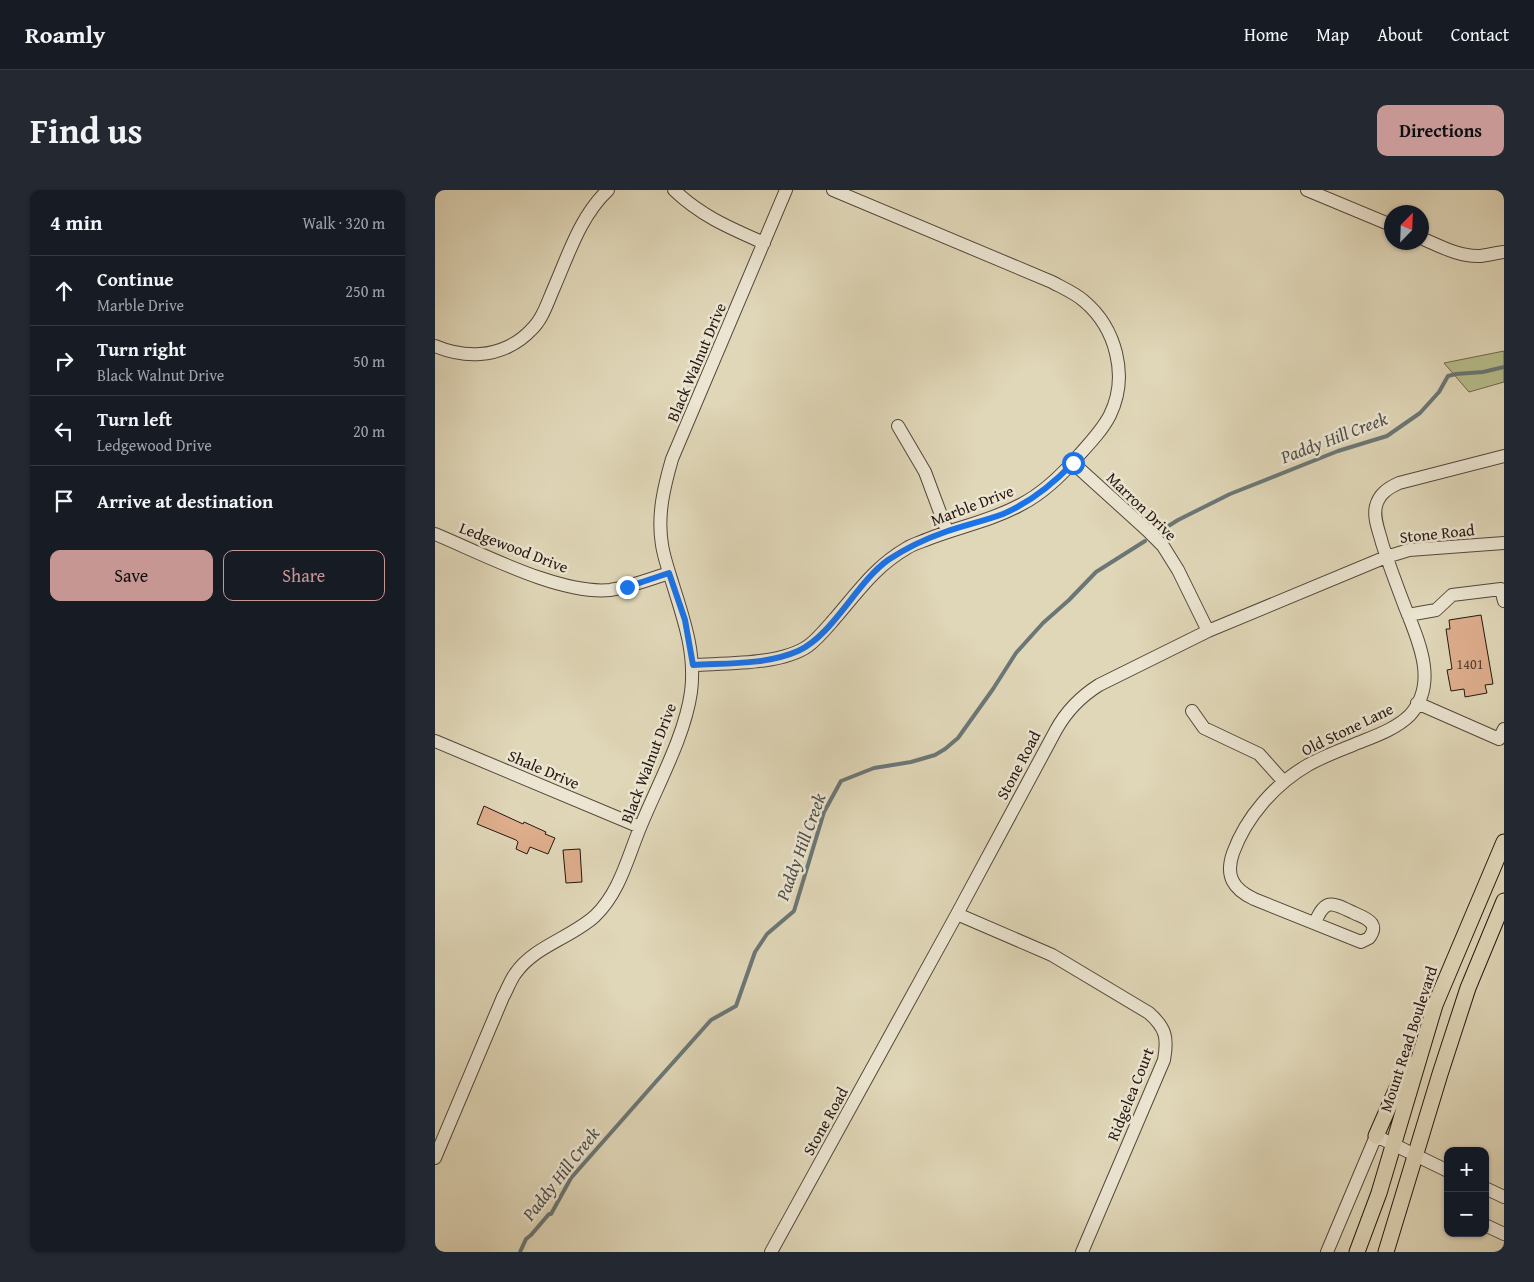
<!DOCTYPE html>
<meta charset="utf-8">
<style>
:root{--surface:#171b24;--page:#242831;--text:#f1f3f6;--muted:#9ea1a6;--line:#363941;--accent:#c59692}
body{margin:0;font-family:"Gentium Book Plus",serif;background:var(--page);color:var(--text)}
.controls{position:absolute;right:15px;bottom:15px;display:grid;overflow:hidden;border-radius:10px;box-shadow:0 1px 4px #0004}
.controls button{width:45px;height:45px;display:grid;place-items:center;padding:0;border:0;border-bottom:1px solid var(--line);background:var(--surface);color:var(--text);font:25px sans-serif}
.compass{position:absolute;left:949px;top:15px;width:45px;height:45px;border-radius:50%;background:var(--surface);box-shadow:0 1px 4px #0004;rotate:23deg}
.stop{position:absolute;width:15px;height:15px;margin:-11px;border:4px solid #1a73e8;border-radius:50%;background:#fff}
.stop.end{background:#1a73e8;border-color:#fff;box-shadow:0 1px 5px #0008}
.list{margin:0;padding:0;list-style:none}
h2{display:flex;justify-content:space-between;align-items:center;height:65px;margin:0;padding:0 20px;font-size:21px}
h2 small{font-size:16px;font-weight:400;color:var(--muted)}
.list li{display:grid;grid-template-columns:32px 1fr auto;gap:15px;align-items:center;box-sizing:border-box;height:70px;padding:0 20px;border-top:1px solid var(--line)}
.list b{display:block;font-size:19px;white-space:nowrap}
.list p{margin:0;font-size:16px;white-space:nowrap;color:var(--muted)}
.list em{font-size:16px;font-style:normal;color:var(--muted)}
.actions{display:flex;gap:10px;padding:15px 20px}
.actions a{flex:1;padding:11px 0;border:1px solid var(--accent);border-radius:10px;text-align:center;font-size:18px;color:var(--accent)}
.actions .main{background:var(--accent);color:#111}
.icon{flex:none;width:28px;height:28px;fill:none;stroke:currentColor;stroke-width:2;stroke-linecap:round;stroke-linejoin:round}
.map{position:relative;flex:none;width:1069px;height:1062px;overflow:hidden;border-radius:10px}
header{display:flex;align-items:center;gap:30px;box-sizing:border-box;height:70px;padding:0 25px;background:var(--surface);border-bottom:1px solid var(--line)}
header strong{font-size:24px}
nav{display:flex;gap:28px;margin-inline-start:auto;font-size:18px}
.intro{display:flex;align-items:center;justify-content:space-between;box-sizing:border-box;height:120px;padding:0 30px}
h1{margin:0;font-size:35px}
.button{padding:12px 22px;border-radius:10px;background:var(--accent);color:#111;font-size:18px;font-weight:700}
main{display:flex;gap:30px;padding:0 30px}
aside{flex:1;background:var(--surface);border-radius:10px;box-shadow:0 1px 4px #0004}
.map>svg:first-child{display:block}
</style>
<header>
<strong>Roamly</strong>
<nav><a>Home</a><a>Map</a><a>About</a><a>Contact</a></nav>
</header>
<div class="intro"><h1>Find us</h1><a class="button">Directions</a></div>
<main>
<aside>
<h2>4 min<small>Walk · 320 m</small></h2>
<ul class="list">
<li><svg class="icon" aria-label="ahead" viewBox="0 0 24 24"><path d="M12 20V5M6 11l6-6 6 6"/></svg><div><b>Continue</b><p>Marble Drive</p></div><em>250 m</em></li>
<li><svg class="icon" aria-label="right" viewBox="0 0 24 24"><path d="M7 20v-9h11M14 6l5 5-5 5"/></svg><div><b>Turn right</b><p>Black Walnut Drive</p></div><em>50 m</em></li>
<li><svg class="icon" aria-label="left" viewBox="0 0 24 24"><path d="M17 20v-9H6M10 6l-5 5 5 5"/></svg><div><b>Turn left</b><p>Ledgewood Drive</p></div><em>20 m</em></li>
<li><svg class="icon" aria-label="arrive" viewBox="0 0 24 24"><path d="M6 21V4h12l-3 4 3 4H6"/></svg><div><b>Arrive at destination</b></div></li>
</ul>
<div class="actions"><a class="main">Save</a><a>Share</a></div>
</aside>
<div class="map">
<svg width="1069" height="1062" viewBox="0 0 1069 1062">
<rect width="100%" height="100%" fill="#e0d7b8"/>
<filter id="stains"><feTurbulence type="fractalNoise" baseFrequency=".004" numOctaves="4"/><feColorMatrix values="0 0 0 0 .2 0 0 0 0 .09 0 0 0 0 .02 0 0 0 .5 -.17"/></filter>
<radialGradient id="worn" r=".72"><stop offset=".6" stop-color="#630" stop-opacity="0"/><stop offset="1" stop-color="#630" stop-opacity=".3"/></radialGradient>
<path fill="#b7bd8b" stroke="#6e6a4e" d="M1069,161V192L1034,202L1009,173Z"/>
<g fill="none" stroke-linecap="round" stroke-linejoin="round">
<path stroke="#6b7776" stroke-width="4" d="M727,340L743,330L795,304L903,261L952,246L985,223L1004,202L1013,186L1021,184L1048,182L1069,177
M85,1062L91,1049L96,1045L114,1024H116L136,988L218,895L276,830L301,816L320,762L332,744L359,721L389,622L406,591L439,578L476,572L500,565L510,559L523,548L558,499L581,463L608,433L634,410L661,382L710,351"/>
</g>
<path fill="#deae8d" stroke="#261711" d="M1046,425L1058,494L1050,495L1052,503L1030,507L1029,499L1016,501L1012,480L1017,479L1011,439H1015L1014,430Z
M49,616L88,634L89,632L111,642L110,644L120,648L113,664L95,657L92,664L81,659L83,652L81,650L42,634Z
M145,659L147,692L131,693L128,660Z"/>
<g fill="none" stroke-linecap="round" stroke-linejoin="round">
<g stroke="#54473b" stroke-width="14">
<path id="minor" d="M239,0C266,26 295,38 329,53
M872,0L956,35
M986,48C1005,56 1024,67 1045,66C1053,65 1061,63 1069,62
M0,156C14,162 30,165 45,164C64,163 83,154 96,140C107,130 112,114 118,100C133,66 145,26 173,0
M463,236L490,282L512,341
M638,273L712,340L728,356L743,380L773,441
M0,344C46,363 125,405 175,400C195,397 215,389 234,383
M973,425L1001,420L1017,405L1066,399L1069,411
M258,475C291,473 346,475 373,456C384,448 393,436 402,426C425,399 441,376 472,358C478,354 486,352 493,349C523,337 556,331 585,315C609,303 628,284 645,264C656,252 668,239 675,225C694,186 681,138 649,111C640,103 628,98 617,92L398,0
M982,513L1064,549L1069,539
M757,521L769,538L824,564L849,592
M0,551L205,637
M522,724L617,765L714,823C731,838 733,848 729,870L647,1062
M880,733C890,707 898,713 919,723C925,726 933,728 937,734C940,739 937,744 934,748L926,752L819,709C798,699 790,686 798,663C811,627 840,594 873,575C887,567 903,561 918,555C937,547 960,540 975,525C1004,493 983,450 970,417C962,396 954,375 947,353C944,341 938,328 941,316C944,304 953,298 964,293L1069,266
M0,968L68,807C72,800 75,791 80,784C99,756 136,748 160,726C186,701 193,665 207,633C224,592 250,545 256,502C261,464 249,430 238,395C234,382 229,368 227,355C222,325 229,297 237,269L351,0
M1050,998L1069,1007
M1050,1035L1069,1044
M336,1062L522,724L621,540C632,520 645,507 664,495L773,441L951,367L974,360L1069,353
M892,1062L941,946L1013,981"/>
</g>
<g stroke="#261711" stroke-width="17">
<path id="major" d="M941,946L973,873
M922,1062L944,1003L1000,815L1069,652
M951,1062L1005,884L1033,798L1069,711"/>
</g>
<use href="#minor" stroke="#ebe5d1" stroke-width="12"/>
<use href="#major" stroke="#e0d7b8" stroke-width="15"/>
</g>
<g fill="none" stroke-linecap="round" stroke-linejoin="round">
<path stroke="#1a73e8" stroke-width="6" d="M192,397L234,383L250,430L258,475C292,473 331,475 363,461C398,445 421,393 453,370C471,358 490,349 510,342C530,335 549,331 568,324C596,312 618,294 638,273"/>
</g>
<g text-anchor="middle" stroke-width="5" stroke-linejoin="round" paint-order="stroke">
<g font-size="14" fill="#543d30">
<text x="1035" y="479">1401</text>
</g>
<g font-size="16" fill="#261711" stroke="#ebe5d1">
<text transform="translate(261 172) rotate(-67)" y="6">Black Walnut Drive</text>
<text transform="translate(537 315) rotate(-21)" y="6">Marble Drive</text>
<text transform="translate(707 316) rotate(44)" y="6">Marron Drive</text>
<text transform="translate(1002 343) rotate(-6)" y="6">Stone Road</text>
<text transform="translate(79 357) rotate(21)" y="6">Ledgewood Drive</text>
<text transform="translate(912 539) rotate(-26)" y="6">Old Stone Lane</text>
<text transform="translate(213 573) rotate(-69)" y="6">Black Walnut Drive</text>
<text transform="translate(583 575) rotate(-62)" y="6">Stone Road</text>
<text transform="translate(109 579) rotate(23)" y="6">Shale Drive</text>
<text transform="translate(973 849) rotate(-72)" y="6">Mount Read Boulevard</text>
<text transform="translate(695 904) rotate(-68)" y="6">Ridgelea Court</text>
<text transform="translate(390 931) rotate(-61)" y="6">Stone Road</text>
</g>
<g font-size="18" font-style="italic" fill="#4e4f4c" stroke="#ebe5d1">
<text transform="translate(899 248) rotate(-21)" y="6">Paddy Hill Creek</text>
<text transform="translate(366 657) rotate(-70)" y="6">Paddy Hill Creek</text>
<text transform="translate(126 984) rotate(-52)" y="6">Paddy Hill Creek</text>
</g>
</g>
<rect width="100%" height="100%" filter="url(#stains)"/>
<rect width="100%" height="100%" fill="url(#worn)"/>
</svg>
<div class="controls">
<button>+</button>
<button>−</button>
</div>
<svg class="compass" viewBox="-18 -18 36 36"><path d="M0-13l5 13h-10z" fill="#e53935"/><path d="M0 13l5-13h-10z" fill="#9ea1a6"/></svg>
<div class="stop" style="left:638px;top:273px"></div>
<div class="stop end" style="left:192px;top:397px"></div>
</div>
</main>
